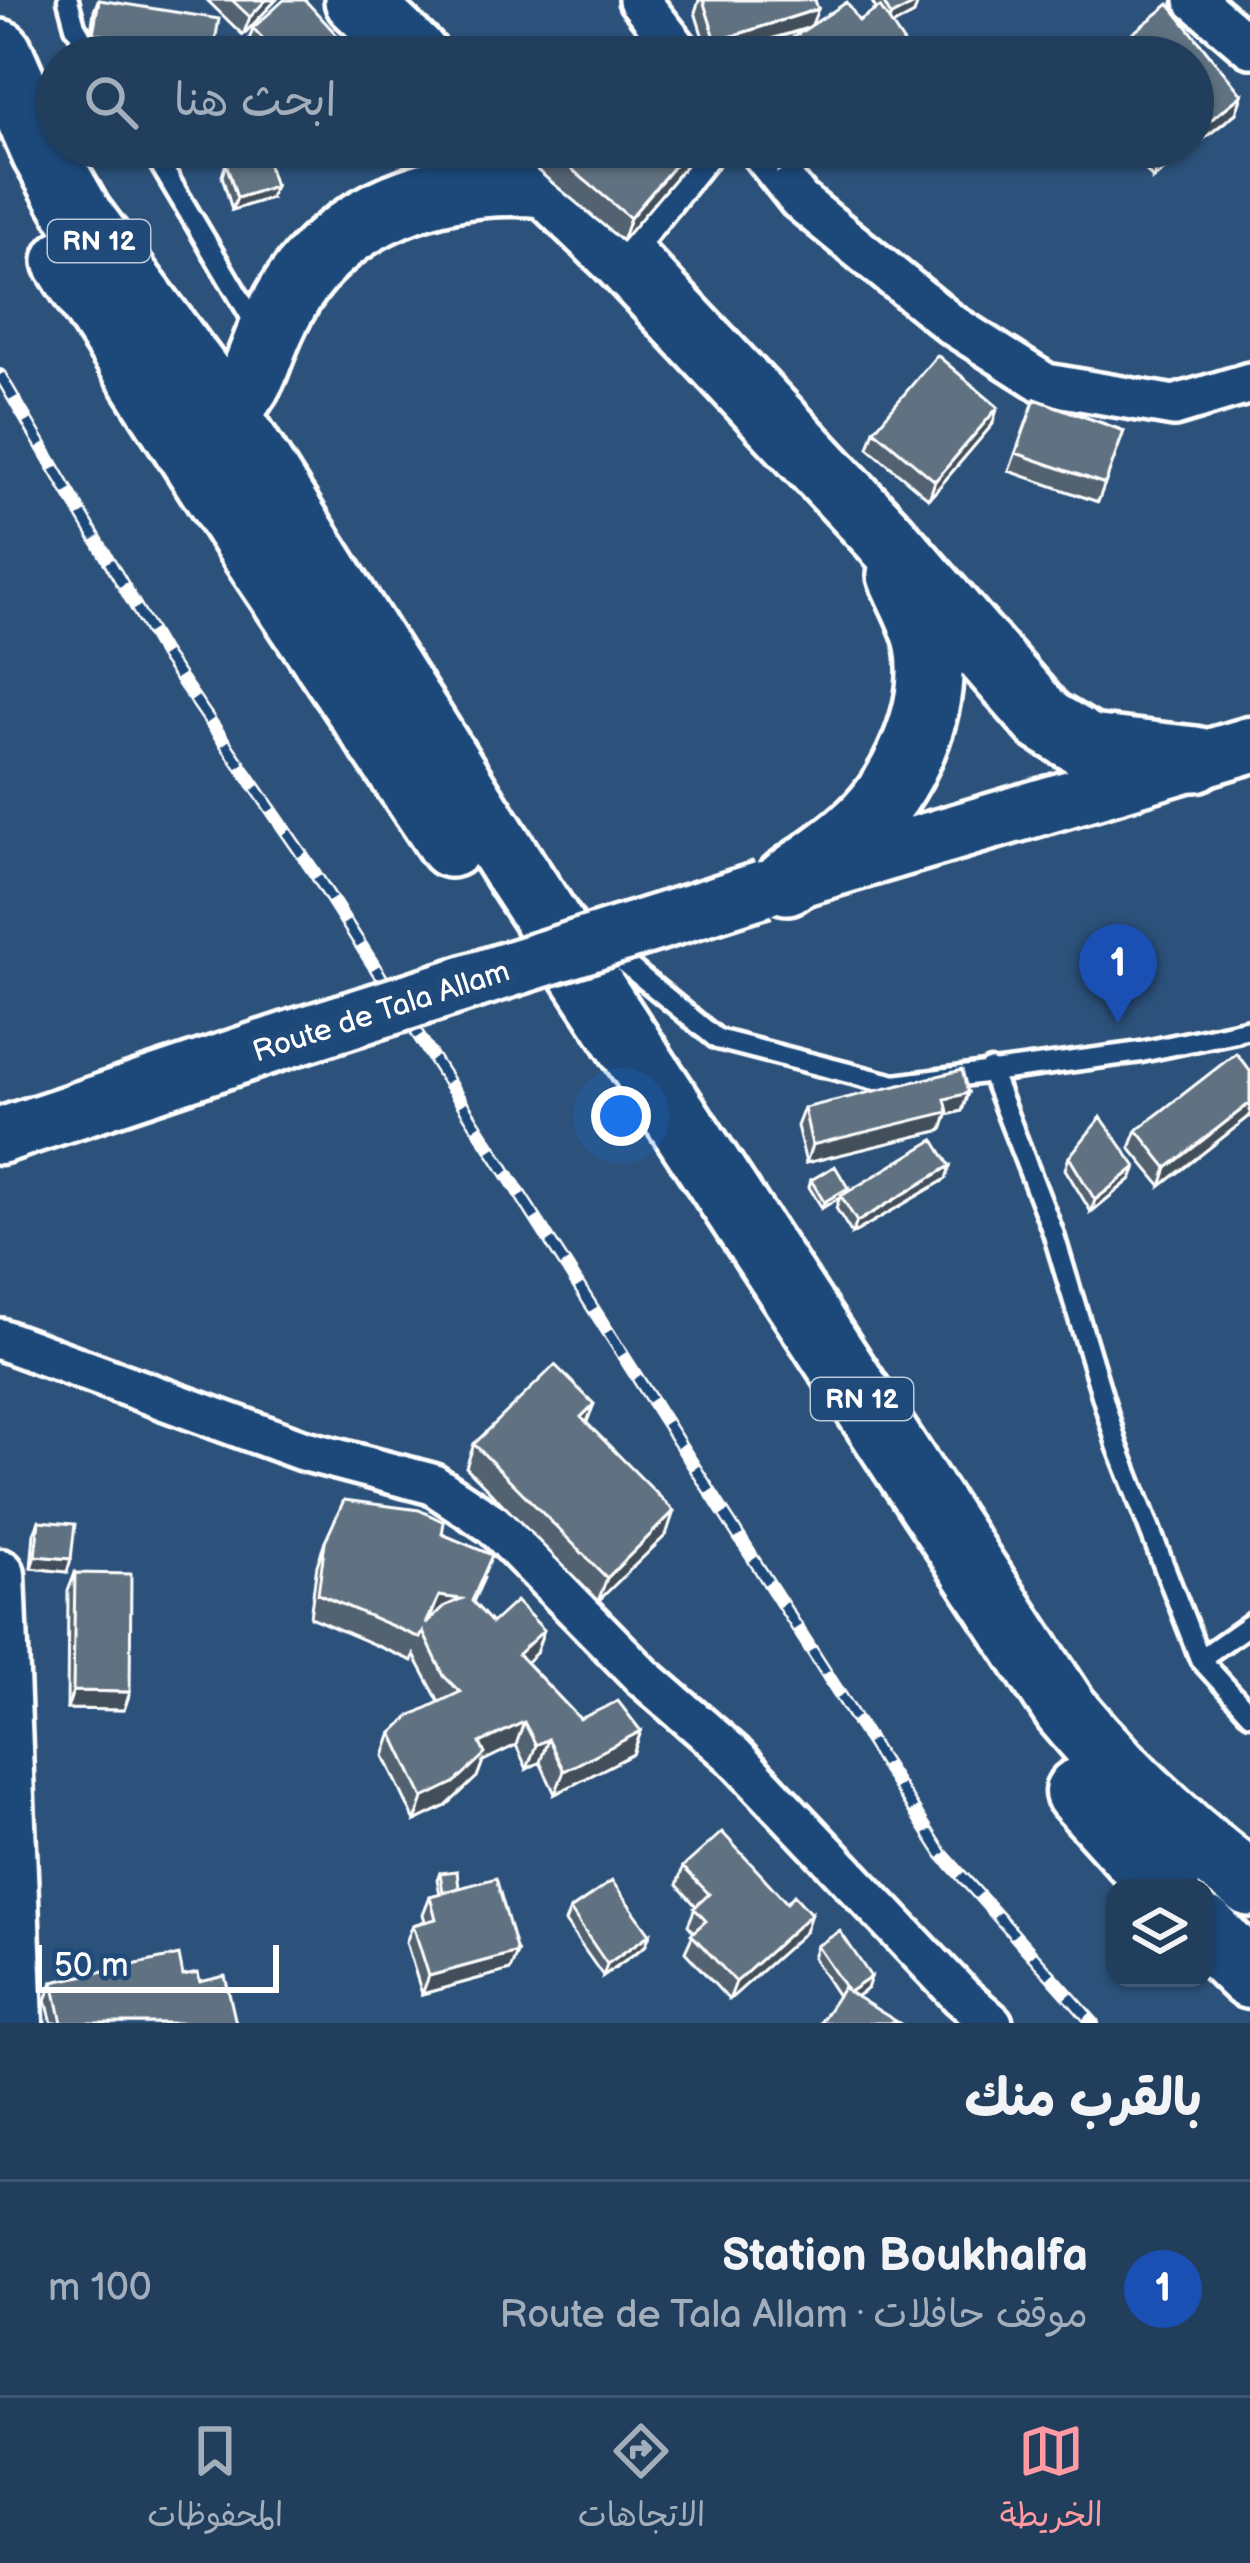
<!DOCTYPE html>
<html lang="ar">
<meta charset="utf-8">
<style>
:root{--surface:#213e5c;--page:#2d4965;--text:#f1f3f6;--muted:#a2aebb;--line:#3e5772;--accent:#ff9aa2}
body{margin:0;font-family:"Balsamiq Sans","Playpen Sans Arabic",sans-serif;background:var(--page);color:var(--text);direction:rtl}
.controls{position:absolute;right:36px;bottom:36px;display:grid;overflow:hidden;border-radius:24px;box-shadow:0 3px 9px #0004}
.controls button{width:108px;height:108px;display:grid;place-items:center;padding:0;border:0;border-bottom:3px solid var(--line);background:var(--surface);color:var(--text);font:60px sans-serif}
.scale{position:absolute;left:36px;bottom:30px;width:243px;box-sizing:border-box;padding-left:12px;border:6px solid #fff;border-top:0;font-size:33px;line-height:42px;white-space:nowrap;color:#fff;-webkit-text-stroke:9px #1f4a7a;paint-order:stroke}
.you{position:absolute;left:621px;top:1116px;width:42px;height:42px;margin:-30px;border:9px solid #fff;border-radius:50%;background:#1a73e8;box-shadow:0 0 0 18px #1a73e833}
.badge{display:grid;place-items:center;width:78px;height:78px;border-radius:50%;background:var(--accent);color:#fff;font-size:39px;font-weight:700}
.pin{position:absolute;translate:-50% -99px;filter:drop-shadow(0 3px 6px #0008)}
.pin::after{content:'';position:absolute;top:63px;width:42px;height:36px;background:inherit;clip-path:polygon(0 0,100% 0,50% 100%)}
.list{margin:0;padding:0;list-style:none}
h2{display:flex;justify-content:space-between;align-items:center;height:156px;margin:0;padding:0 48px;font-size:51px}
h2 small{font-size:39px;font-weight:400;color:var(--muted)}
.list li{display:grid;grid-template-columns:78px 1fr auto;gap:36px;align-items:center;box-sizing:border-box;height:216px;padding:0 48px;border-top:3px solid var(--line)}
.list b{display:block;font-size:45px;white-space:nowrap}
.list p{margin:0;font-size:39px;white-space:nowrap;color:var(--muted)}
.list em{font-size:39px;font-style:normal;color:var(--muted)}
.icon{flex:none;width:66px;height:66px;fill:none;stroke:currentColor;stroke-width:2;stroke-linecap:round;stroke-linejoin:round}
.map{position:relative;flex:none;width:1250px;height:2023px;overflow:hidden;direction:ltr}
.search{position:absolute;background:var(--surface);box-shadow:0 3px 9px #0004;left:36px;right:36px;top:36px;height:132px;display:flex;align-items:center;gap:30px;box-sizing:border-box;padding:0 42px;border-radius:66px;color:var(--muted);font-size:45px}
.sheet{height:372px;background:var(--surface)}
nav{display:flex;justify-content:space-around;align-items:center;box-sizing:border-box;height:168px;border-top:3px solid var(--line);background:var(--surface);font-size:33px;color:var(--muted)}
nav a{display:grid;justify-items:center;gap:6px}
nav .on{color:var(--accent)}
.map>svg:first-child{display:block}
</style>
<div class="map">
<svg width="1250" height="2023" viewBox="0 0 1250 2023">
<rect width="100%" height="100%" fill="#2c527b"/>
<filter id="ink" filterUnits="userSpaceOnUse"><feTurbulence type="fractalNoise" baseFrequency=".00833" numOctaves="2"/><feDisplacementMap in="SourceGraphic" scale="24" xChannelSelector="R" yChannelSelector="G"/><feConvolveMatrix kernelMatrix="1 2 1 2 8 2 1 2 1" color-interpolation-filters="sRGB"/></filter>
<g filter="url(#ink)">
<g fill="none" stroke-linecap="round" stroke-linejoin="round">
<g stroke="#fff" stroke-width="27">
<path id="service" d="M68,0L75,26L93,57
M150,147L257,327
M605,947L717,1039L895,1085L1141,1052L1250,1029
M990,1070L1053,1232L1117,1445L1200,1659L1250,1714
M1200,1659L1250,1624"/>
</g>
<g stroke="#fff" stroke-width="48">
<path id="minor" d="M639,0L684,57
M1195,0L1250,47
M757,147L799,200L951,324L1046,384L1174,406L1250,383
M619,254L705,147
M0,1339L302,1450L432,1484L494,1525L643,1677L733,1755L961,1996L992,2023"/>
</g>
<g stroke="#fff" stroke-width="57">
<path id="tertiary" d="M0,1574L18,2023"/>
</g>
<g stroke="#fff" stroke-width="63">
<path id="secondary" d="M805,877L1250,745
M0,1136L296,1037"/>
</g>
<g stroke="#fff" stroke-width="72">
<path id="trunk" d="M357,0L417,57
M0,52L44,153L80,216L227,413L518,875L1066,1710C1121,1776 1181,1832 1250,1884
M508,147L619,254L883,535L1045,721L1089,747L1195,759
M66,261L254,553L450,845
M196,432C265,389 248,368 283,306C336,210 442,176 545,185
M787,882C810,865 834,850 855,831C903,790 939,709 928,645C924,622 909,597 900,575"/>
</g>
<g stroke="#fff" stroke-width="75">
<path id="motorway" d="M1079,1792L1166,1888
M1205,1931L1250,1975"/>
</g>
<use href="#service" stroke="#1f4a7a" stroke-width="18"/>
<use href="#minor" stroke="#1f4a7a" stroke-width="39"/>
<use href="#tertiary" stroke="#1f4a7a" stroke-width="48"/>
<use href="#secondary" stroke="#1f4a7a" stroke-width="54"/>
<use href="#trunk" stroke="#1f4a7a" stroke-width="63"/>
<use href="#motorway" stroke="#1f4a7a" stroke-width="66"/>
<g stroke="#fff" stroke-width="14">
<path id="rail" d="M0,375L163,653L314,872L942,1854L1093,2023"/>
</g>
<use href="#rail" stroke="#1f4a7a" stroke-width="9" stroke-dasharray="27" stroke-linecap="butt"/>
<g stroke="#fff" stroke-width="63" stroke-linecap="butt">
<path id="secondary-bridge" d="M296,1037L763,889"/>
</g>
<use href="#secondary-bridge" stroke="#1f4a7a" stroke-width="54"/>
</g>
<path fill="#53626f" stroke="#fff" stroke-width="3" d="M98,0L213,53L212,57H159L89,46L94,11Z
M207,0H276L243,35Z
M699,0H815L812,25L859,21L876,9L871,0H917L914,14L892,26L806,29L715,57H709L695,12Z
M253,28L357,57H257L247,46Z
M1242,95L1236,113L1153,179L1127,147H1193Z
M514,147H693L687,164L622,241L513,150Z
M764,147H814L779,170Z
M226,163L270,198L232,210L222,176Z
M1035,399L1124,431L1098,502L1009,471Z
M992,425L929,499L868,448L874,430Z
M1250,1071V1116L1161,1186L1130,1148L1137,1130Z
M804,1108L962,1111L947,1115L942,1130L806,1163L797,1126Z
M1069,1157L1131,1179L1091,1212L1065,1169Z
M946,1179L852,1234L836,1208L840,1197L822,1208L809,1187L811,1180L846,1192Z
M474,1444L666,1535L598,1601L466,1467Z
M39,1521L67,1572L31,1568L34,1533Z
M442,1534L484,1578L473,1602L492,1623L536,1653L526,1662L580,1719L641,1731L633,1754L555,1794L540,1762L527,1769L516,1745L483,1761L477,1777L446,1806L415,1821L384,1756L392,1733L439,1702L414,1655L412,1661L310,1617L317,1565L325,1542Z
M75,1573L130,1692L124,1710L67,1709L68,1591Z
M683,1867L805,1932L729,2000L685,1952L694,1932L688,1925L696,1906L677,1885Z
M440,1873L459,1888L517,1952L510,1970L422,1994L406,1942L413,1925L425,1921L423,1914L430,1896L440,1894L437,1879Z
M570,1910L650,1934L645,1946L603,1976L565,1922Z
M817,1946L867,1989L856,1996H838L813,1958Z
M183,1976L200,1982L236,2023H52L46,2000L53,1982Z"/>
<path fill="#43505a" stroke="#fff" stroke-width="3" d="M266,0H276L243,35L250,17Z
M918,2L914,14L886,29L891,16Z
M818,9L811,27L710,57L716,41Z
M1242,95L1236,113L1153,179L1159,161L1177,147H1193V134Z
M690,147H693L687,164L622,241L630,218Z
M793,147H814L779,170L786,152Z
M275,186L270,198L232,210L237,198Z
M998,407L992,425L929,499L935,481Z
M968,1093L962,1111L947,1115L942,1130L806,1163L812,1145L945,1099Z
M1250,1103V1116L1161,1186L1167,1168Z
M950,1166L946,1179L852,1234L857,1222Z
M1136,1167L1131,1179L1091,1212L1095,1200Z
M848,1188L846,1194L822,1208L824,1202Z
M594,1404L585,1427L581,1417Z
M674,1511L666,1535L598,1601L607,1578Z
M35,1556L71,1559L67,1572L31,1568Z
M439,1596L461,1599L453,1622L430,1619L424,1634Z
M544,1630L536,1653L510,1678L518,1654Z
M73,1691L130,1692L124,1710L67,1709Z
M524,1722L516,1745L483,1761L477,1777L446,1806L415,1821L423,1798L480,1743Z
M641,1731L633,1754L555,1794L564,1771Z
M548,1739L540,1762L527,1769L536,1745Z
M811,1914L805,1932L729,2000L736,1982Z
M650,1934L645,1946L603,1976L607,1964Z
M517,1952L510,1970L422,1994L429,1976Z
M871,1977L867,1989L845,2004L849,1992Z"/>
<path fill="#607281" stroke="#fff" stroke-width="3" fill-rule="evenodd" d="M99,0L219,19L213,53L93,33Z
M232,0H266L250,17Z
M284,0H305L357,57H280L253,28Z
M703,0H815L818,9L716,41Z
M882,0H917L918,2L891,16Z
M847,2L859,21L880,7L913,57H763Z
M1169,4L1242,95L1193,134V57H1103Z
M587,50L596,57H581Z
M545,147H690L630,218Z
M1148,147H1177L1159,161Z
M264,152L275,186L237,198L226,163Z
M937,355L998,407L935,481L874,430Z
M1035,399L1124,431L1105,484L1016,453Z
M1236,1053L1250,1071V1103L1167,1168L1137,1130Z
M962,1070L968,1093L945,1099L948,1112L812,1145L804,1108Z
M1101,1117L1136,1167L1095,1200L1069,1157Z
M934,1140L950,1166L857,1222L841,1196Z
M835,1166L848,1188L824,1202L811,1180Z
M555,1365L594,1404L581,1417L674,1511L607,1578L474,1444Z
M344,1500L419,1510L444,1522L442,1534L492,1555L472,1601L492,1623L516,1601L544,1630L518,1654L580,1719L618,1701L641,1731L564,1771L548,1739L536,1745L524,1722L480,1743L485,1754L454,1783L423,1798L392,1733L410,1716L460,1692L444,1676L423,1632L420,1638L318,1594L325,1542ZM439,1596L461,1599L445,1606L426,1624Z
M39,1521L75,1524L71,1559L35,1556Z
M75,1573L131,1574L130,1692L73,1691Z
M722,1832L787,1903L794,1895L811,1914L736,1982L691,1934L706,1921L694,1908L709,1894L683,1867Z
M457,1871L459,1888L443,1892L440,1873Z
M496,1878L517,1952L429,1976L413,1925L436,1919L430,1896Z
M612,1881L650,1934L607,1964L570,1910Z
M840,1931L871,1977L849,1992L899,2023H820L843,1988L847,1990L817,1946Z
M179,1955L183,1976L198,1973L200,1982L225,1976L236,2023H62L53,1982Z"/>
</g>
<g text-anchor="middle" stroke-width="12" stroke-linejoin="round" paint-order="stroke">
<g fill="#1f4a7a" stroke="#bcc9d7" stroke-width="3">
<rect x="48" y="220" width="102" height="42" rx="9"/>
<rect x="811" y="1378" width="102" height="42" rx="9"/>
</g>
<g font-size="27" font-weight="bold" fill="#fff">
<text x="99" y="250">RN 12</text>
<text x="862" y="1408">RN 12</text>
</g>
<g font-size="30" fill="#fff" stroke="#1f4a7a">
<text transform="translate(381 1011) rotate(-18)" y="10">Route de Tala Allam</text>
</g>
</g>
</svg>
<div class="controls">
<button><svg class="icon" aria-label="layers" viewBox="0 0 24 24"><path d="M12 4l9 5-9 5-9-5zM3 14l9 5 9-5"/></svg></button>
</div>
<div class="scale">50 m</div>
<div class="you"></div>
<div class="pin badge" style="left:1118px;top:1023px;background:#1a4fb4">1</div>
<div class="search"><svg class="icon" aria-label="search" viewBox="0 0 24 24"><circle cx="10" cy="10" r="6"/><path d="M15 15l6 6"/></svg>ابحث هنا</div>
</div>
<section class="sheet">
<h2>بالقرب منك<small></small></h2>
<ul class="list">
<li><span class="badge" style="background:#1a4fb4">1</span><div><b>Station Boukhalfa</b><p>موقف حافلات · Route de Tala Allam</p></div><em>100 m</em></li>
</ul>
</section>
<nav>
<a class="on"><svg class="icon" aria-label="map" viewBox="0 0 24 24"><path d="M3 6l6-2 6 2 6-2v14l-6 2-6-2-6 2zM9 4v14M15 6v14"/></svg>الخريطة</a>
<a><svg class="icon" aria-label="directions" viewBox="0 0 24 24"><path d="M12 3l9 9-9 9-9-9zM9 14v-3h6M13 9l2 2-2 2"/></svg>الاتجاهات</a>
<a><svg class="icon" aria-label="saved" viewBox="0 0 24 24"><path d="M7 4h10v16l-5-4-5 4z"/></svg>المحفوظات</a>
</nav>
